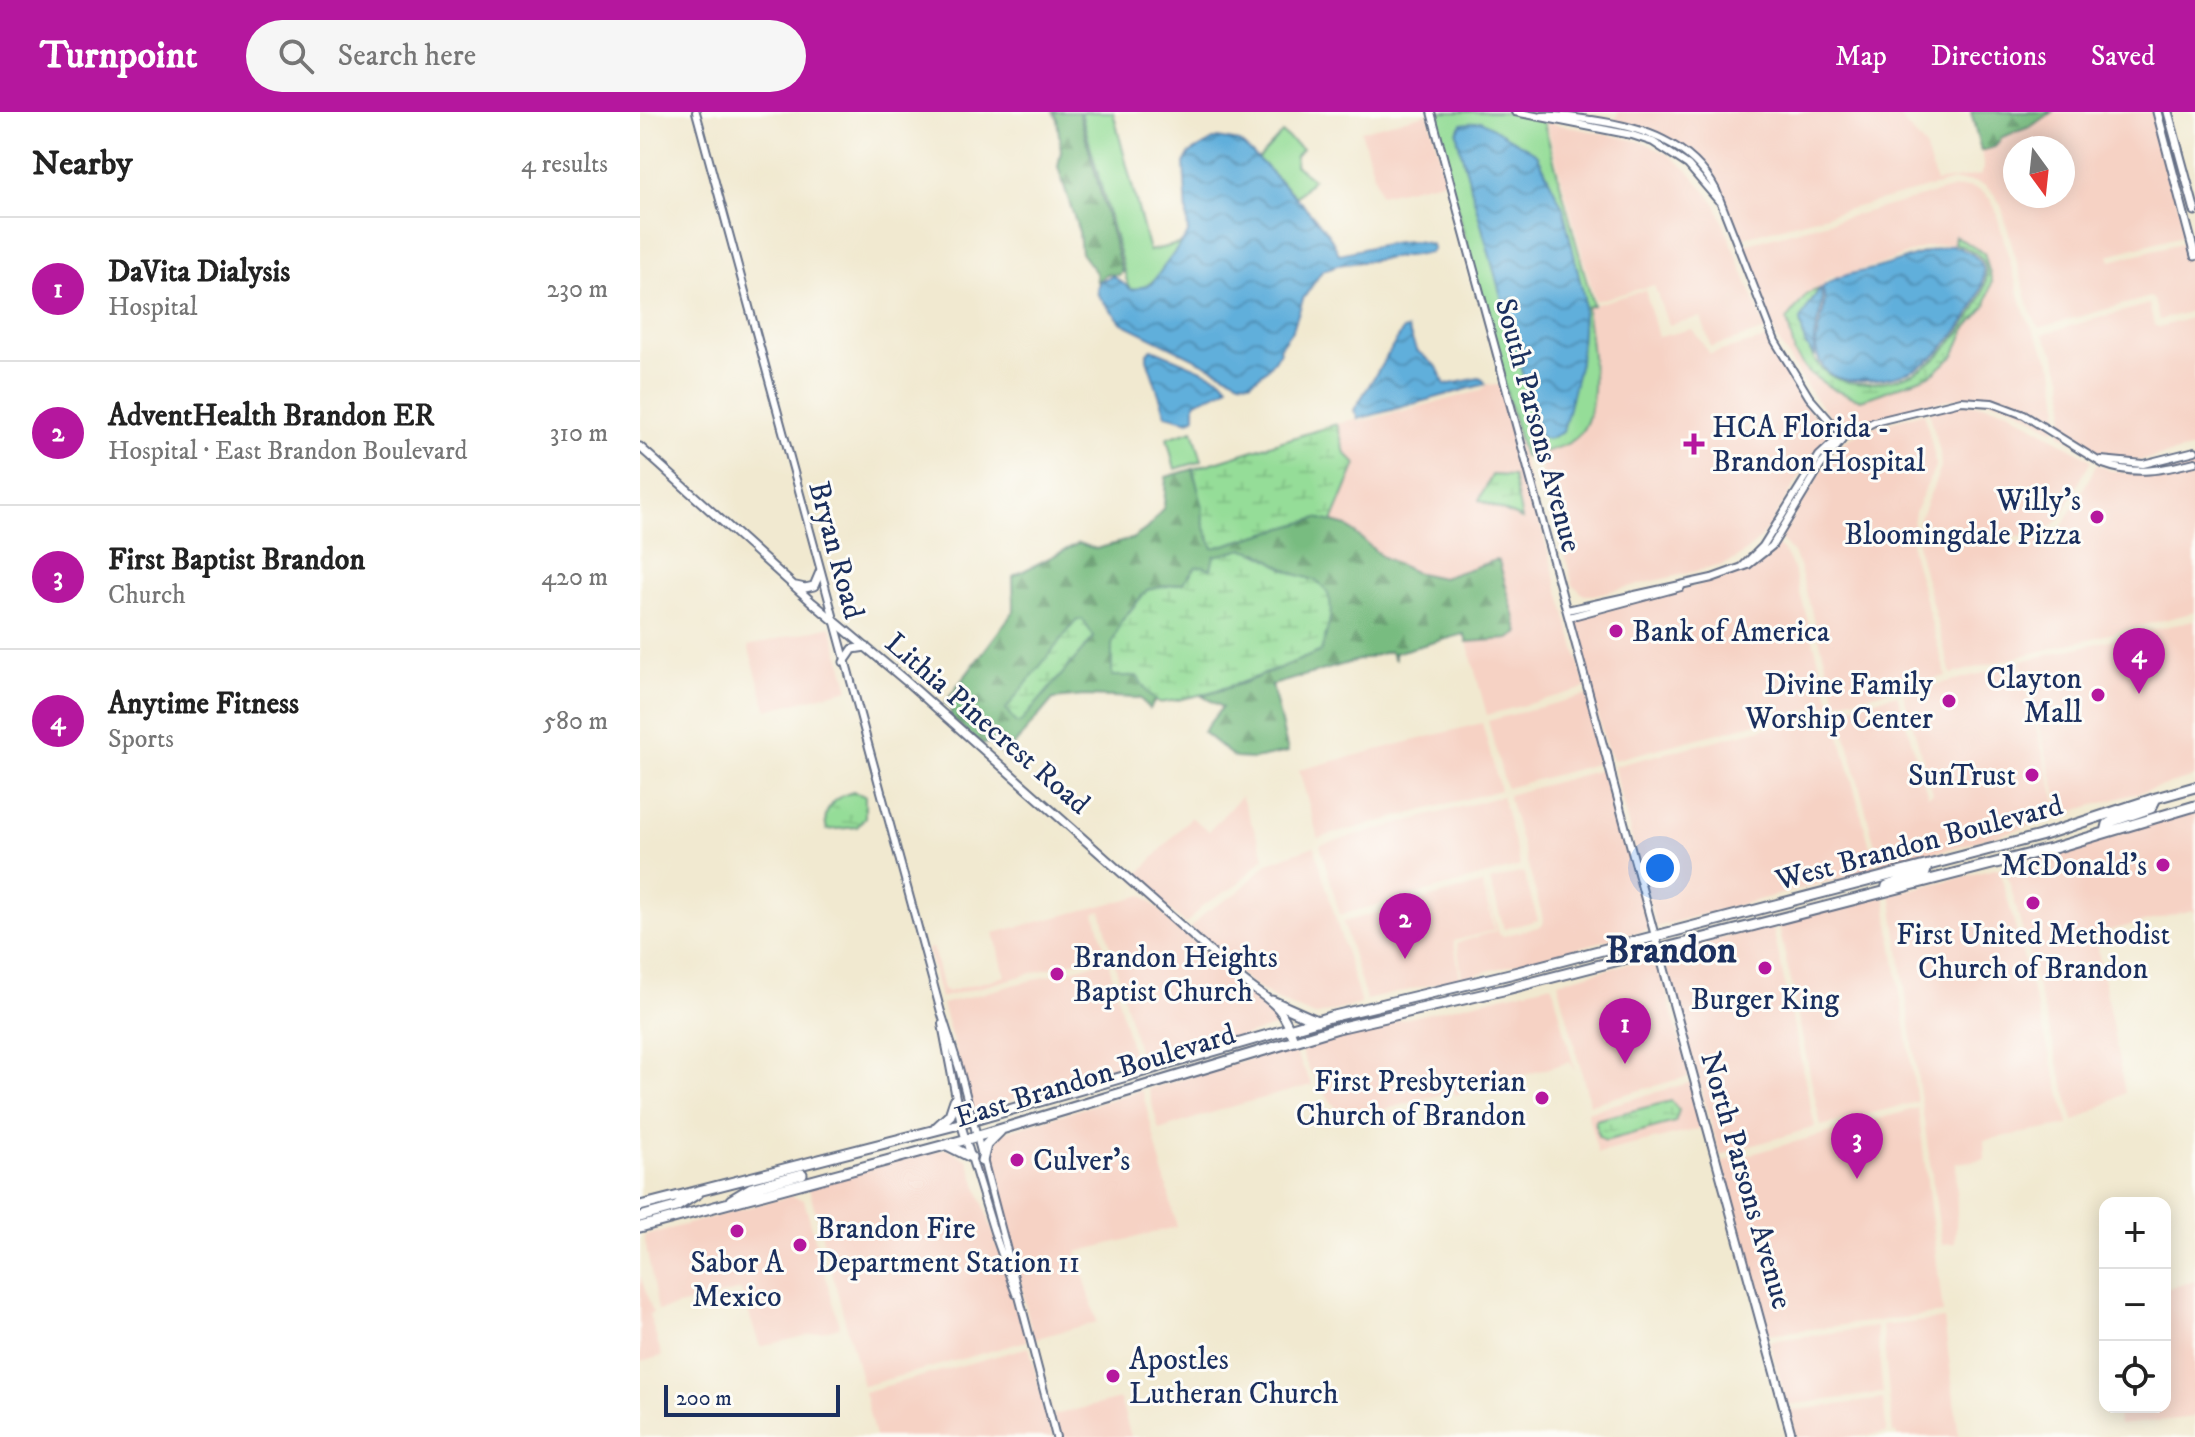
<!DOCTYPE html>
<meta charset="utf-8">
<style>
:root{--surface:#fff;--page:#f6f6f6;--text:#222;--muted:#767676;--line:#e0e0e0;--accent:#b5179e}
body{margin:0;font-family:"IM FELL DW Pica",serif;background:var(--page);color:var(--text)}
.controls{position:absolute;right:24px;bottom:24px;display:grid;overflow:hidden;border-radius:16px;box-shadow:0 4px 20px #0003}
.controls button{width:72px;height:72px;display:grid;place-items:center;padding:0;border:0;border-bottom:2px solid var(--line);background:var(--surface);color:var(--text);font:40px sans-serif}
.compass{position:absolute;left:1363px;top:24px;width:72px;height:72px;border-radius:50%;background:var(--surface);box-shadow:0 4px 20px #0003;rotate:165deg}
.scale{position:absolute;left:24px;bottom:20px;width:176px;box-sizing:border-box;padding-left:8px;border:4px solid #1b2f5e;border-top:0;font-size:22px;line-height:28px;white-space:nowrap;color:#1b2f5e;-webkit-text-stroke:6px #fdfcf7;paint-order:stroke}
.you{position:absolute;left:1020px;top:756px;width:28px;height:28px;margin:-20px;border:6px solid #fff;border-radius:50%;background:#1a73e8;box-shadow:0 0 0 12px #1a73e833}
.badge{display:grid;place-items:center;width:52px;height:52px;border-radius:50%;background:var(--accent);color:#fff;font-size:26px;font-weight:700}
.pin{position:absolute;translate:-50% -66px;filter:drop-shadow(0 2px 4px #0008)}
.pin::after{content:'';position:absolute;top:42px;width:28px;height:24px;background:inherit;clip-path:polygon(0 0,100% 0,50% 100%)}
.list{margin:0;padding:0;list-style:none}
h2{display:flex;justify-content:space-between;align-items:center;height:104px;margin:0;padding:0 32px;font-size:34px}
h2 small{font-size:26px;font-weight:400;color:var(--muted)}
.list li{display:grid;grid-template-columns:52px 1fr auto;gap:24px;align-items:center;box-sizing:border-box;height:144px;padding:0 32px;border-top:2px solid var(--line)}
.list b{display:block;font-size:30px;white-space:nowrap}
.list p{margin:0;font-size:26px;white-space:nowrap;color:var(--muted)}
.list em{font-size:26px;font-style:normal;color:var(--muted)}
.icon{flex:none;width:44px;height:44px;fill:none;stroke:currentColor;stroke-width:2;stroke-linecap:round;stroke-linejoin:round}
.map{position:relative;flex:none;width:1555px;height:1325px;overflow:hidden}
header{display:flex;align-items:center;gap:48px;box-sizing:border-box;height:112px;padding:0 40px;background:var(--accent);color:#fff}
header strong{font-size:38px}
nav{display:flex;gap:44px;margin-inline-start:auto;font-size:28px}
.search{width:560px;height:72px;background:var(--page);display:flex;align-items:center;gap:20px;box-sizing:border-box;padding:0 28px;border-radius:44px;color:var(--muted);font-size:30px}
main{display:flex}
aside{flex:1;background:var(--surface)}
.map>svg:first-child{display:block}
</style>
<header>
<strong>Turnpoint</strong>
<div class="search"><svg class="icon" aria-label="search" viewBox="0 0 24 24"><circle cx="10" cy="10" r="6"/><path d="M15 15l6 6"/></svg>Search here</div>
<nav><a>Map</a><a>Directions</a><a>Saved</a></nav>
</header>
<main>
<aside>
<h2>Nearby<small>4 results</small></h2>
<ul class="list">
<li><span class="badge">1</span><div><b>DaVita Dialysis</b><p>Hospital</p></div><em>230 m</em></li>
<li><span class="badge">2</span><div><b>AdventHealth Brandon ER</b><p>Hospital · East Brandon Boulevard</p></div><em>310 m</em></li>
<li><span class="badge">3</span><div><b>First Baptist Brandon</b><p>Church</p></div><em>420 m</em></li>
<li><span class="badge">4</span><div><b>Anytime Fitness</b><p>Sports</p></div><em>580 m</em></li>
</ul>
</aside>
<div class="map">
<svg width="1555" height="1325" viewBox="0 0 1555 1325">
<defs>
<pattern id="forest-firs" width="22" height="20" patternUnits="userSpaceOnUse" patternTransform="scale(2)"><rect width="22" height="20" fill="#78bc80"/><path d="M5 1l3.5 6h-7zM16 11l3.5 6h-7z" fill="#62996c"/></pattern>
<pattern id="wetland-marsh" width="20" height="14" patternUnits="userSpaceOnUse" patternTransform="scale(2)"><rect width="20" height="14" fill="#95dd98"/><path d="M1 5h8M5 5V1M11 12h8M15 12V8" fill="none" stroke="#80be85"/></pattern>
<pattern id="water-waves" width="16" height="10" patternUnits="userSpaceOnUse" patternTransform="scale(2)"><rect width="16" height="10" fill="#61afdb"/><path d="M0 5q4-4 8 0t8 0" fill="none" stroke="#4f8fb5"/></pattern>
</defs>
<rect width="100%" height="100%" fill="#fdfcf7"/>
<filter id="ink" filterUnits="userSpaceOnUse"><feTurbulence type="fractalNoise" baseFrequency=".0125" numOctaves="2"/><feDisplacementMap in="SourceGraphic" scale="16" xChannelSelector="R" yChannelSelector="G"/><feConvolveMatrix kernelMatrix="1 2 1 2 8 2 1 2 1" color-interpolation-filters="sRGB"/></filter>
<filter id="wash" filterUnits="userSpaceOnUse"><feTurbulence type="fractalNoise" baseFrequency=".006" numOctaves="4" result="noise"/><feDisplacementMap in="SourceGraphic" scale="32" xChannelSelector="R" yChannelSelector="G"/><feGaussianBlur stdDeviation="1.8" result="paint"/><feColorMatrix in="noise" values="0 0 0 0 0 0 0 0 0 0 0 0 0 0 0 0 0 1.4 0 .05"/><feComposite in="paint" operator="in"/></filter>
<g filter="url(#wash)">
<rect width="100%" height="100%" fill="#f1e9d0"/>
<path fill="#f6d2c4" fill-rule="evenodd" d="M979,0H1255L1285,35L1296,70L1341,63L1344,56L1341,39L1355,35L1362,25L1390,15L1412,0H1514L1546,122L1469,143L1471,149L1548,129L1555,156V198L1519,208L1514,188L1510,185L1399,216L1390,198L1361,93L1355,83L1344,73L1330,69H1313L1097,127L1076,70L1057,48L1042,35L1018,21L975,8ZM1375,36H1423V84H1375Z
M788,1L806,68L740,83L721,19Z
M906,10L1004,30L1028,42L1046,56L1076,92L1126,218L1071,235L1061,205L1028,213L1014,173L955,189Z
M1329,75L1341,79L1350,87L1355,96L1384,200L1414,257L1419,293L1415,319L1371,293L1333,285L1306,288L1233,307L1204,321L1172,283L1137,227L1100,134L1315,76ZM1314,125L1344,141L1352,169L1346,194L1325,218L1314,244L1236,283L1168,260L1147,208L1168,181L1180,177L1187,167L1241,152L1284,135L1314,131Z
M1005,178L1018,225L1052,217L1070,242L1126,227L1154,277L1189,323L1170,347L1129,415L1117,430L1096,447L1083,453L953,483H944L933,473L897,341L920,335L954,252L946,195Z
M1509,192L1514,213L1518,215L1555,205V336L1499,349L1457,344L1420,322L1425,294L1423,268L1415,242L1402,222Z
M847,272L862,274L946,576L847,603L827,530L869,527L879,521L856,448L801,466L774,460L741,444L707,414L692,410L716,352L705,341L697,312L714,307L719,310L840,279Z
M1321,292L1346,293L1369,299L1451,348L1421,405L1414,413L1392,424L1377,425L1278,411L1301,356L1300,340L1289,299Z
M1284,300L1294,342L1295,355L1275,400L1271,425L1272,440L1306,564L1197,591L1159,454L1153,441L1140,427L1184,355L1206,328L1235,314Z
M1457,352L1469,358L1500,363L1524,361L1555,354V500L1311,562L1278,438L1277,418L1377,432L1402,427L1418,418L1425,410Z
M1137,432L1148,445L1153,456L1191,592L973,648L966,635L933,507L1088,465L1110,456Z
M1555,508V665L1422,702L1381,549Z
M191,514L209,577L127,598L108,534Z
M1379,552L1420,704L1444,699L1241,756L1199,597L1257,582L1288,684L1293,681L1263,581Z
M947,583L963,650L866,676L848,609Z
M1193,599L1236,757L1016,815L977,672L974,654Z
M842,611L860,678L678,726L659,658Z
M964,657L1010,817L822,866L817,831L856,819L845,771L859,822L863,824L902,814L904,810L868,683Z
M601,684L625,745L594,775L563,793L546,812L494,767L551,705L569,719Z
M862,684L880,754L700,803L680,733Z
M1555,699V802L1553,798L1455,822L1485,981L1434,1010L1365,754L1453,732L1501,713Z
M674,734L721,892L674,904L633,886L606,868L550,816L567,799L597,781L628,751Z
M1359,756L1429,1013L1344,1028L1345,1047L1316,1051L1317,1099L1315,1131L1302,1132L1251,782Z
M883,760L898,808L864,817L850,769Z
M842,772L854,818L814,829L820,866L726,888L703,810Z
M503,783L601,872L631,892L645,912L502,953L461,799L455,801L466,841L300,886L288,837L293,836L303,878L307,880L365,864L354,821Z
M1245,784L1277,990L1181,1014L1138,810Z
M1132,812L1175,1015L1080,1043L1022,842Z
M1016,844L1050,964L950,992L918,870Z
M468,848L496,955L332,998L302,892Z
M912,872L935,959L930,950L819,982L815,983L814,979L706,1008L681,977L668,955L658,932Z
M652,934L672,973L590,995L519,1018L508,977Z
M1052,970L1064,1016L958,1041L947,1000Z
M502,978L537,1115L437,1140L457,1210L393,1227L381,1174L345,1049L348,1035L364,1020Z
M1278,996L1303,1201L1128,1222L1082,1050Z
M307,1036L328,1048L377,1189L387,1229L223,1274L168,1073Z
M150,1084L164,1088L200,1215L120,1235L101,1178L18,1199L4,1124Z
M0,1163L13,1201L9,1202L22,1244L0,1250Z
M1555,1169V1305L1479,1313L1477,1295H1525V1177Z
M1304,1207L1319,1325H1257V1321H1253L1242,1214Z
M1236,1215L1243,1281L1147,1293L1129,1229Z
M395,1234L414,1303L480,1287L491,1325H419Z
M389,1235L413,1325H235L224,1280Z
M1243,1287L1247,1321L1213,1325H1156L1149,1299Z"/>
<path fill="url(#forest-firs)" stroke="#4a766f" stroke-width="2" d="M413,0H439L482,160L479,163L466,162L457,170L456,161L441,141L439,120L418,55L421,39L417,7Z
M1331,0H1412L1390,15L1362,25L1355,35L1341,39Z
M553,357L564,396C560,410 569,423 573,436L678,406L707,414L741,444L774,460L802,466L856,448L859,449L879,521L869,527L827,530L824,522L754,541L755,548L750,539L632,573L648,640L614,647L595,646L563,620L582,595L562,584L603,571L681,539L678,470L652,461L618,440L573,452L571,457L556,455L543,471L507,478L481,510L472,564H497L516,588L509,597L500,586L444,584L413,587L365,644L349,630L342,633L310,605L311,597L305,591L374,499L373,464L439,431L456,437L492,427L509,415L524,395L526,365Z"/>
<path fill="url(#wetland-marsh)" stroke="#58867b" stroke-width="2" d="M1315,124L1344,141L1352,169L1346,194L1325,218L1314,244L1292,262L1236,283L1221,288L1194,278L1168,260L1155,242L1147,208L1168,181L1179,177L1160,209C1169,248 1184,274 1228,271C1249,270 1269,265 1287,253C1309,238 1357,181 1344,151C1339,140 1324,135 1314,131Z
M697,312L705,341L716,352L692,410L678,406L573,436C569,423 560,410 563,396L553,357Z
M852,363L873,364L882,407L839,388Z
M604,437C622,441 634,451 650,460C659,465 672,465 680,472C700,488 687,518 681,539C628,561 576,583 519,591L510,584L497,564H472V533L481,510L507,478L543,471L556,455L563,454L571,457L574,444Z
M442,507L454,525L380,611H376L366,597L436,509Z
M213,680L225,684V705L217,715L187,718C181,698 194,685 213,680Z
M1031,989L1039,998L1035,1010L965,1029L958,1024L955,1008Z"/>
<path fill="#95dd98" stroke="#58867b" stroke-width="2" d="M441,0H473L509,139L543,131C529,148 516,177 492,178L488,173Z
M791,0H875L902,4L953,193L946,195C950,229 966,306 932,329C919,338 900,340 884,345Z
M642,21L662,37L656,44L655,53L673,67L656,85L618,47Z
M553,318L562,349L535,357L527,326Z"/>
<path fill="url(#water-waves)" stroke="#3e6f9c" stroke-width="2" d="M841,9L897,42L923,96L944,186L940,250L923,320L908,327L900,325L818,29L817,20L822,12Z
M577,26L599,30L614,43L666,96L688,121L699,142C723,138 770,122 792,133L793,137L789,141L697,153L682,159L663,187L653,217L639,236L640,240L626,258L611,270L600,269L482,211L458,183L457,176L460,169L473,164L492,178L511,172L548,122L544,51L549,42Z
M1312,133C1322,137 1337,142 1342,153C1353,182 1305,240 1282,253C1263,264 1245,267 1223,268C1210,269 1193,268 1184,256C1162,228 1193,203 1182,176C1198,161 1221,161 1240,155C1265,148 1287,138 1312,133Z
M1180,177C1188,197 1169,217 1175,245L1165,232L1160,208Z
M768,217L776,238L797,255L805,273L839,266L843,268L845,272L718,307L714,298L763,218Z
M512,237L581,266L588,274C579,284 565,283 555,291V305L549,309L526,303L507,247V241Z"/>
</g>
<g filter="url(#ink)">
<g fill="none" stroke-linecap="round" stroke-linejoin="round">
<g stroke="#667086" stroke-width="10">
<path id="minor" d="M56,0L301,900L319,956L416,1325
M791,0L1015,824
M875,0L992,23L1013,30L1048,53L1078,88
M902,4C919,3 935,6 952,8C1001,15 1051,30 1076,78L1135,229L1169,285L1204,325
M1461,348L1503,352L1555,339
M1102,455L1123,434L1179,344L1192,332L1234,310L1321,289L1352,291L1384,303L1463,352C1495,364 1523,358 1555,350
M927,498L1072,466L1108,453L1132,434L1181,353L1202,328
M929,505L1041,475
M964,637L967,640L973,670
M302,912L321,1012L354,1120L376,1182"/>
</g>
<g stroke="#667086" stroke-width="11">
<path id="major" d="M1517,0L1555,144
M1528,0L1555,99
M0,335L173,491L266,569L601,867C630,891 640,888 654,928
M156,474L165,476L174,474L180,460
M204,550L213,537L226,535
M1015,824L1152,1325"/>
</g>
<g stroke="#667086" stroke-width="13">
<path id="highway" d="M1466,720L1468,712L1473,709L1511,696L1516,686
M1246,779L1247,774L1285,761L1287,754
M632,889L677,909
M296,1016L310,1003L315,988
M307,1033L331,1045
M342,1049L346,1033L360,1019
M91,1088L111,1076L162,1062
M0,1094L331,1009L690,905L874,861L1400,724L1516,686L1555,675
M0,1105L36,1095L58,1081
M0,1115L335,1025L698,916L863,878L1414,736L1555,694"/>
</g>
<use href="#minor" stroke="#fff" stroke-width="6"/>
<use href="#major" stroke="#fff" stroke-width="7"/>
<use href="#highway" stroke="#fff" stroke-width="9"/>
</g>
</g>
<g fill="#b5179e" stroke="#fdfcf7" stroke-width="3">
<path d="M1050 320h8v8h8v8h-8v8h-8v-8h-8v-8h8z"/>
<circle cx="1457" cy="405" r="8"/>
<circle cx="976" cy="519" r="8"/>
<circle cx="1458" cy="583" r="8"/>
<circle cx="1309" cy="589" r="8"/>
<circle cx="1392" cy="663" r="8"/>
<circle cx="1523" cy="753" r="8"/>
<circle cx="1393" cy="791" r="8"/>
<circle cx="1125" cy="856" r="8"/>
<circle cx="417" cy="862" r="8"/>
<circle cx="902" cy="986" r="8"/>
<circle cx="377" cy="1048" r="8"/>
<circle cx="97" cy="1119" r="8"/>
<circle cx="160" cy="1133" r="8"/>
<circle cx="473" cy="1264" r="8"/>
</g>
<g text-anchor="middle" stroke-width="6" stroke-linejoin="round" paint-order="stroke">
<g font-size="30" fill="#1b2f5e" stroke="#fdfcf7">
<text transform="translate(899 313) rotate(75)" y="10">South Parsons Avenue</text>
<text transform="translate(197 438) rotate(75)" y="10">Bryan Road</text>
<text transform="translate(348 611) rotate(41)" y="10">Lithia Pinecrest Road</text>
<text transform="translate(1279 730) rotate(-15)" y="10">West Brandon Boulevard</text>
<text transform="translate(455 963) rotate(-17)" y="10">East Brandon Boulevard</text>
<text transform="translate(1107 1068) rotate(74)" y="10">North Parsons Avenue</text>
</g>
<g font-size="30" fill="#1b2f5e" stroke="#fdfcf7" text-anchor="start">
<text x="1072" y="325">HCA Florida -<tspan x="1072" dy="34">Brandon Hospital</tspan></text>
<text x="1441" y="398" text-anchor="end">Willy's<tspan x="1441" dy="34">Bloomingdale Pizza</tspan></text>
<text x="992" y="529">Bank of America</text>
<text x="1442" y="576" text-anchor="end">Clayton<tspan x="1442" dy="34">Mall</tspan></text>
<text x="1293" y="582" text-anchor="end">Divine Family<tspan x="1293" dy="34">Worship Center</tspan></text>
<text x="1376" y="673" text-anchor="end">SunTrust</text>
<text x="1507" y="763" text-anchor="end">McDonald's</text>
<text x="1393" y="832" text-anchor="middle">First United Methodist<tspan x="1393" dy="34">Church of Brandon</tspan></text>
<text x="433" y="855">Brandon Heights<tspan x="433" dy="34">Baptist Church</tspan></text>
<text x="1125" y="897" text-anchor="middle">Burger King</text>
<text x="886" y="979" text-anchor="end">First Presbyterian<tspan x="886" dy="34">Church of Brandon</tspan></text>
<text x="393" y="1058">Culver's</text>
<text x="176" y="1126">Brandon Fire<tspan x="176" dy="34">Department Station 11</tspan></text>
<text x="97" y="1160" text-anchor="middle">Sabor A<tspan x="97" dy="34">Mexico</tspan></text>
<text x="489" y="1257">Apostles<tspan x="489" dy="34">Lutheran Church</tspan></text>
</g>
<g font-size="38" font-weight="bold" fill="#1b2f5e" stroke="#fdfcf7">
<text x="1031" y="850">Brandon</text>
</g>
</g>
</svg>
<div class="controls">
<button>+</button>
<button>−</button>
<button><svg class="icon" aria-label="locate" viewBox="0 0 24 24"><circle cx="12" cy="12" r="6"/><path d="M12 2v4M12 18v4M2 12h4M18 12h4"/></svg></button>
</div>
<svg class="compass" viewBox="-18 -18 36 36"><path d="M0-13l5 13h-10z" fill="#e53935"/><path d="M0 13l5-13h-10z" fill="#767676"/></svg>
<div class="scale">200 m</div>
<div class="you"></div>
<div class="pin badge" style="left:985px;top:952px">1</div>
<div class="pin badge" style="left:765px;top:847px">2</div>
<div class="pin badge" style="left:1217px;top:1067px">3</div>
<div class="pin badge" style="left:1499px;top:582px">4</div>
</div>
</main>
